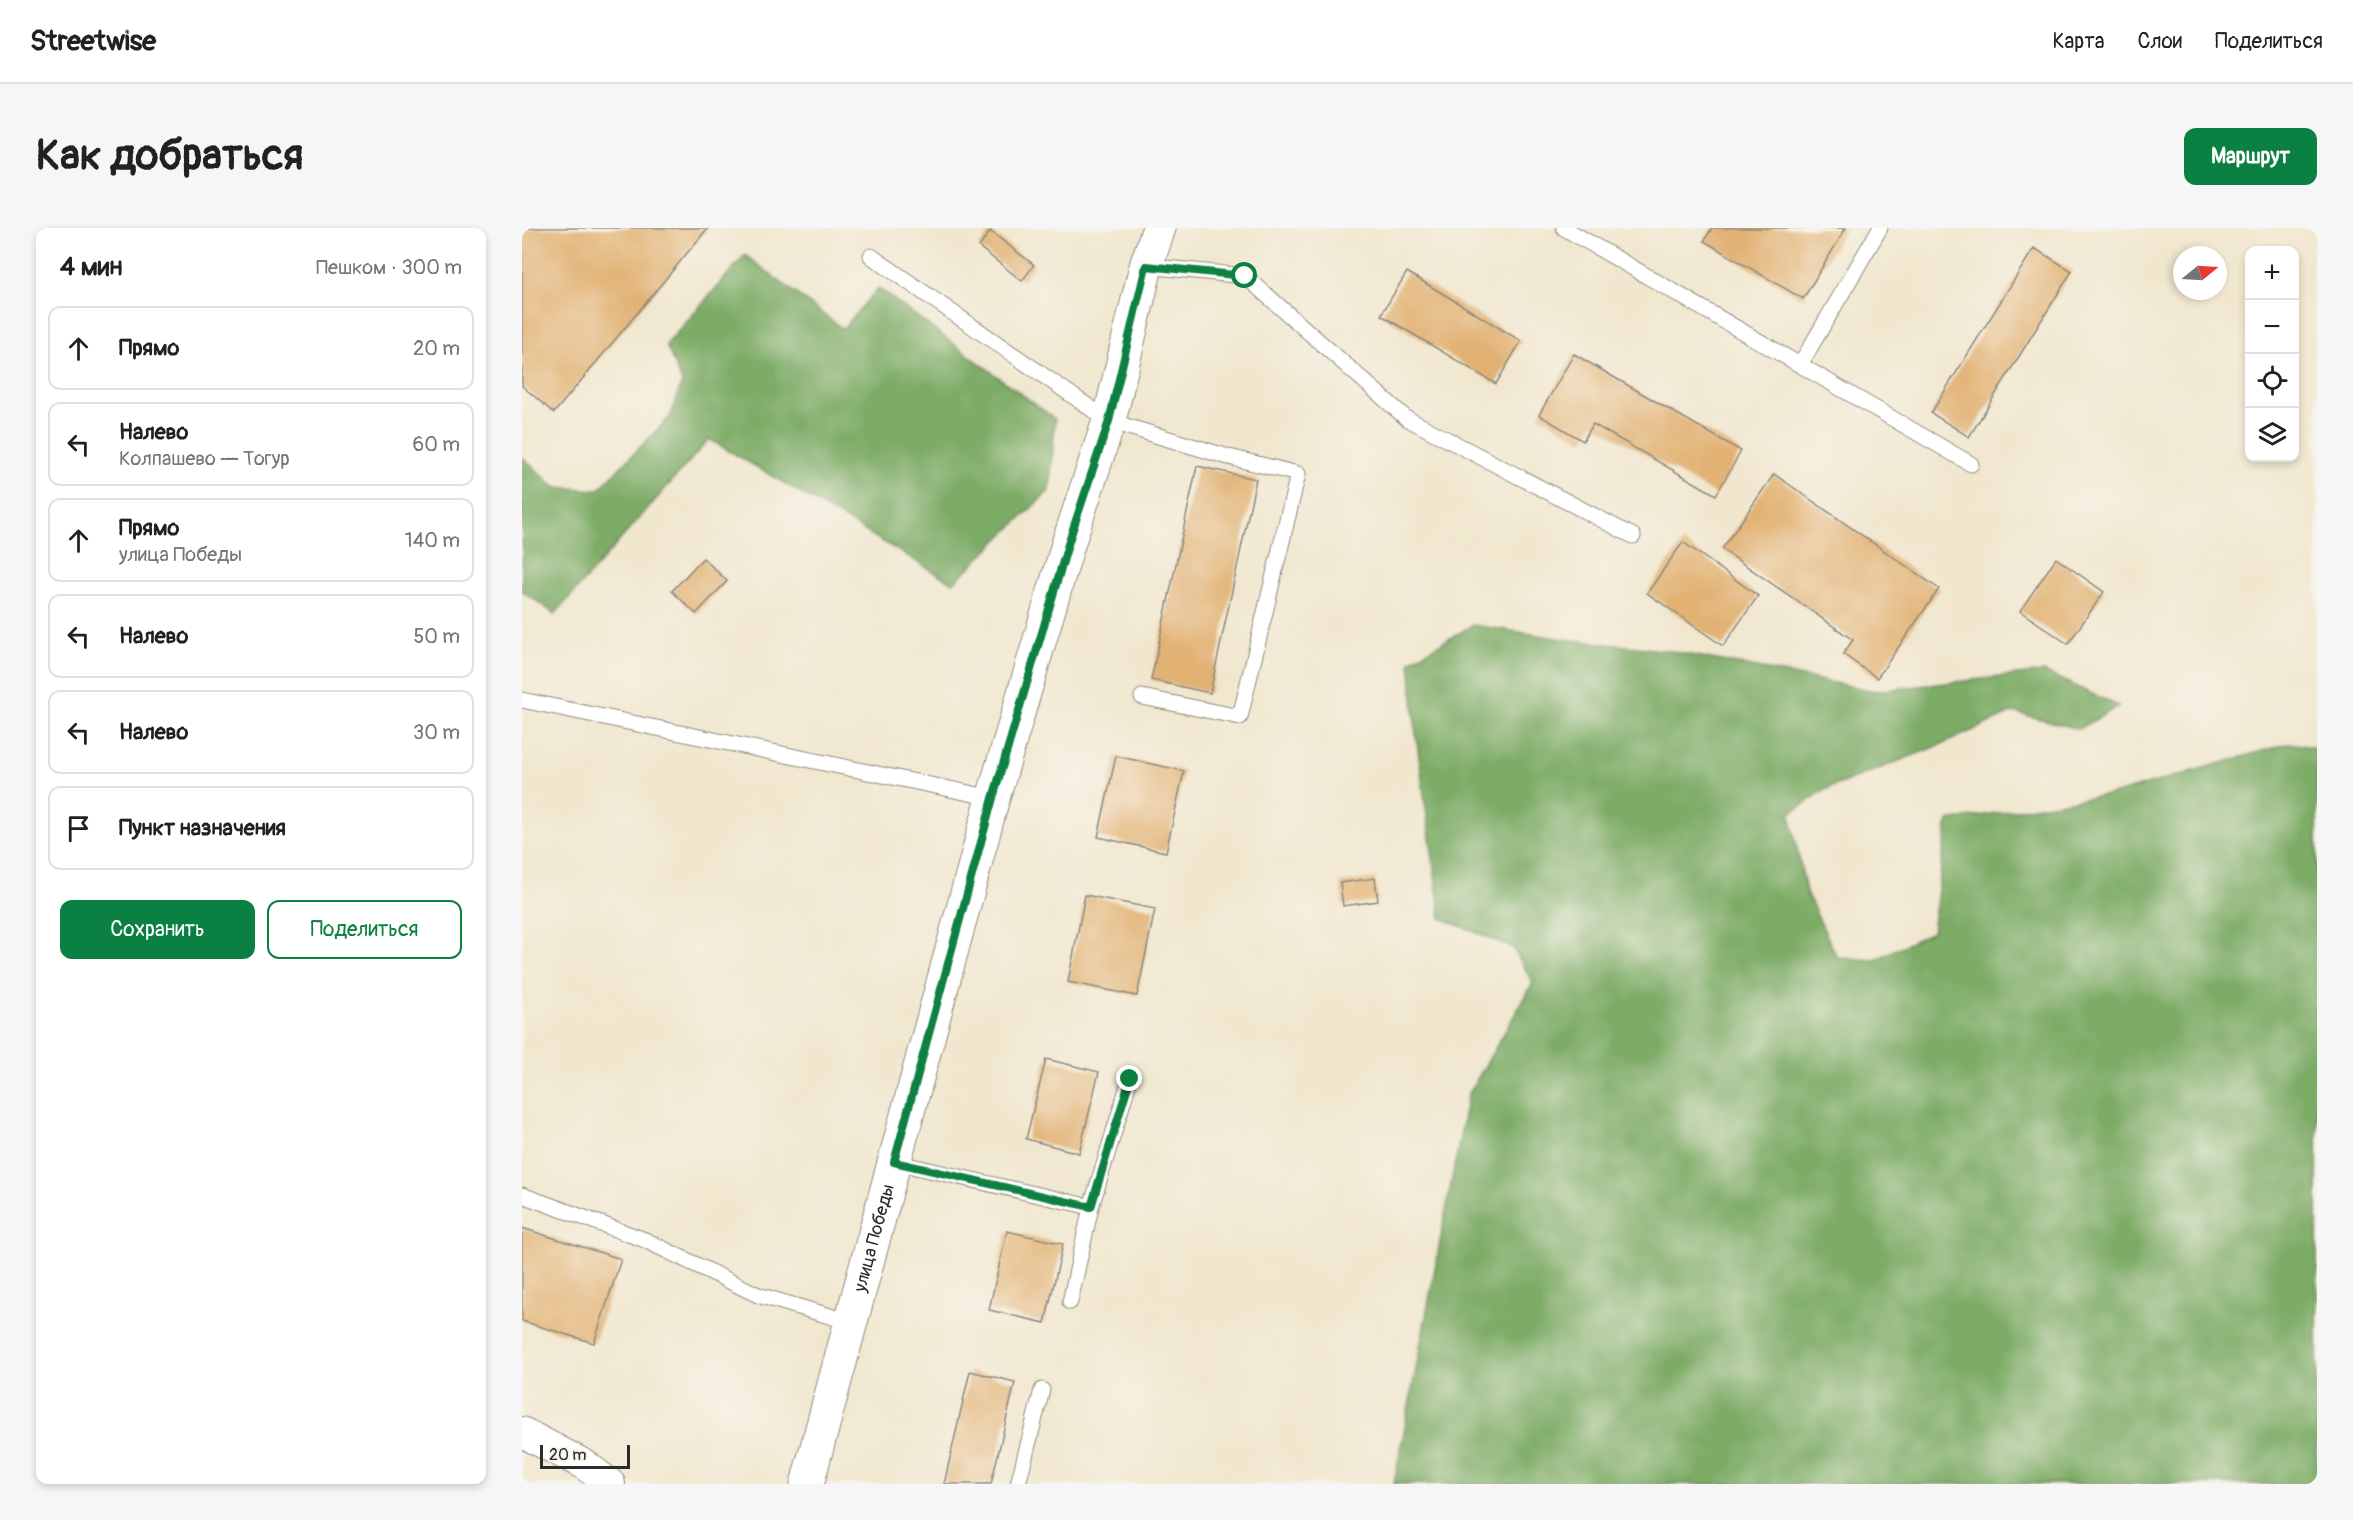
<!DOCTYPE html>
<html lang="ru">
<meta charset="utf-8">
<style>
:root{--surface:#fff;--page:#f6f6f6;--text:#202124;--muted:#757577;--line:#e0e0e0;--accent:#0b8043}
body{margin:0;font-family:Pangolin,sans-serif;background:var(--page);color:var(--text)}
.controls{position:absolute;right:18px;top:18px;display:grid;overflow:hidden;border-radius:12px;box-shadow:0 3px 9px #0003}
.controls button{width:54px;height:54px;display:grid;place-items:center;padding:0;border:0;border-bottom:2px solid var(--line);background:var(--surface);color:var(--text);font:30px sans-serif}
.compass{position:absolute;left:1651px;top:18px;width:54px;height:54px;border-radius:50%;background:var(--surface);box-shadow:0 3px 9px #0003;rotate:72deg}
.scale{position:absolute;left:18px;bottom:15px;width:90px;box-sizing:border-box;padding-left:6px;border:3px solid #2b2b2b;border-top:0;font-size:16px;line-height:21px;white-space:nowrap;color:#2b2b2b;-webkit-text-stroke:4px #f7f3e8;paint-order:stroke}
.stop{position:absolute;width:18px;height:18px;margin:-14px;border:4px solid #0b8043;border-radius:50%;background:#fff}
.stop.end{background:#0b8043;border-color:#fff;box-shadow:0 2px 6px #0008}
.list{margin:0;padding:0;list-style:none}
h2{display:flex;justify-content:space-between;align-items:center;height:78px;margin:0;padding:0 24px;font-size:26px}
h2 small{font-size:20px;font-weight:400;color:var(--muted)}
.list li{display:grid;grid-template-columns:39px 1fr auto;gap:18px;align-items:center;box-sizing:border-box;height:84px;margin:0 12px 12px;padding:0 12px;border:2px solid var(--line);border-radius:12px}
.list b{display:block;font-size:22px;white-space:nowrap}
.list p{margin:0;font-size:20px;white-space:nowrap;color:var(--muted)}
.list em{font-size:20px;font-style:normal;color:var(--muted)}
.actions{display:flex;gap:12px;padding:18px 24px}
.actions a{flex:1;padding:14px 0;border:2px solid var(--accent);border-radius:12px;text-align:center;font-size:21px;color:var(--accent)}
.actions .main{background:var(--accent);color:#fff}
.icon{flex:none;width:33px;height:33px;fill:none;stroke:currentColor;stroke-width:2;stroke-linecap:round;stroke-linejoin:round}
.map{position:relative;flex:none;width:1795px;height:1256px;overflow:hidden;border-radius:12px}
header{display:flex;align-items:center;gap:36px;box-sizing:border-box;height:84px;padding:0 30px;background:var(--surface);border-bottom:2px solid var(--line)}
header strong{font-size:28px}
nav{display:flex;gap:33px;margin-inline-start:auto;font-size:21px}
.intro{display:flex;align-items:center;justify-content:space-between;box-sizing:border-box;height:144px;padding:0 36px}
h1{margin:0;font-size:42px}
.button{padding:15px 27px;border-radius:12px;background:var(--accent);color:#fff;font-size:21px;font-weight:700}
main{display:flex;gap:36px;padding:0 36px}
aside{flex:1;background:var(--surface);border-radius:12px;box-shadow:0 3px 9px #0003}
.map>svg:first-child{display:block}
</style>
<header>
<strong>Streetwise</strong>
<nav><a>Карта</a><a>Слои</a><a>Поделиться</a></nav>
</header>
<div class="intro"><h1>Как добраться</h1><a class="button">Маршрут</a></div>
<main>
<aside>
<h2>4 мин<small>Пешком · 300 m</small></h2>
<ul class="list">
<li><svg class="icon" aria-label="ahead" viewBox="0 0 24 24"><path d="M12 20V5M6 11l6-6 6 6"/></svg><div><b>Прямо</b></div><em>20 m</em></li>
<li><svg class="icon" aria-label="left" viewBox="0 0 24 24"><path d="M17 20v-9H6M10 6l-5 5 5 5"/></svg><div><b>Налево</b><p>Колпашево — Тогур</p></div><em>60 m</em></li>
<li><svg class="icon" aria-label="ahead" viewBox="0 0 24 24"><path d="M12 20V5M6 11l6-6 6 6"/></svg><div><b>Прямо</b><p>улица Победы</p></div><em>140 m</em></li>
<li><svg class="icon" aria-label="left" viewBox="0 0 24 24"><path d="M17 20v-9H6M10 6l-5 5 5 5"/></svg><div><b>Налево</b></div><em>50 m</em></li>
<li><svg class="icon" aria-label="left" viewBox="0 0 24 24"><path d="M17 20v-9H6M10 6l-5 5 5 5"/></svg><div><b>Налево</b></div><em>30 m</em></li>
<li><svg class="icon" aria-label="arrive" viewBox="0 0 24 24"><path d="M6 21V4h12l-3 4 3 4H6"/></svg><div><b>Пункт назначения</b></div></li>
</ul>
<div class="actions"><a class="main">Сохранить</a><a>Поделиться</a></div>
</aside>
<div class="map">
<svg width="1795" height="1256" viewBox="0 0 1795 1256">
<rect width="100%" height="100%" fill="#f7f3e8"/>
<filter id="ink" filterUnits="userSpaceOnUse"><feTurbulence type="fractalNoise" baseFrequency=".0167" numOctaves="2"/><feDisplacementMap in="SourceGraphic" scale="12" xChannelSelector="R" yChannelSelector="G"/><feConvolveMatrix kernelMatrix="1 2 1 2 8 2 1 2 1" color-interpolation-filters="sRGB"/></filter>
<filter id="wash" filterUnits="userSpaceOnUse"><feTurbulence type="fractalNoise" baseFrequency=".008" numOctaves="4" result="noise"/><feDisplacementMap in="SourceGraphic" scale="24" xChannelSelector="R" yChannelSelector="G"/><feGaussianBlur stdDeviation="1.35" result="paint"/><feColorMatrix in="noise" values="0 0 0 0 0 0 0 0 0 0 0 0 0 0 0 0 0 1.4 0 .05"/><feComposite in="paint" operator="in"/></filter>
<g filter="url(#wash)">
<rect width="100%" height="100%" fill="#f1e7cf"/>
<path fill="#7dac66" stroke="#546c48" stroke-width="1.5" d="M223,27L321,101L356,60L533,191L528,262L431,355L187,211L33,386L0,363V229L33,259L76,262L148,189L160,154L144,117Z
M951,397L1042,411L1149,423L1353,463L1522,444L1597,478L1557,501L1491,484L1423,515L1302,562L1268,586L1284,664L1315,729L1352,732L1410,704L1426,593L1597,565L1767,515L1795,520V1256H872L946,867L1011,755L991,720L919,690L894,507L888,433Z"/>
<g id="blocks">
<path fill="#e2b275" d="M0,0H186L32,185L0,158Z
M1190,0H1324L1281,71L1182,13Z
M468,3L512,37L500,53L457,19Z
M1512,20L1550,43L1447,209L1409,185Z
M885,44L999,113L974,156L859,87Z
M1052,126L1219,223L1194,267L1071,196L1061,213L1017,187Z
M675,238L734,251L688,465L629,452Z
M1252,246L1417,361L1355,450L1321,426L1331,412L1200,321Z
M1161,314L1236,368L1201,418L1125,365Z
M181,330L205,353L174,386L150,363Z
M1534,330L1582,364L1546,416L1498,383Z
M594,528L662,543L644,624L576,609Z
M853,650L856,673L821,678L818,655Z
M563,667L633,681L615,768L546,754Z
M524,831L577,844L557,925L504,911Z
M0,1000L99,1031L72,1115L0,1093Z
M485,1003L541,1016L523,1095L467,1082Z
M448,1143L493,1154L469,1256H422Z"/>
</g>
</g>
<g filter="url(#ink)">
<use href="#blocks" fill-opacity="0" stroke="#8e897d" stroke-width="1.5"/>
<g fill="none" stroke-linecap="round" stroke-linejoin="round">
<g stroke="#8e897d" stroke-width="17">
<path id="service" d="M1042,0L1278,137L1358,0
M349,28L587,193L703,228L776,246L718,489L620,469
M624,38L723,48L884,190L1111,308
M1278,137L1449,236
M0,472L471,570
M372,934L569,979L608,851
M0,967L123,1012L236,1067L328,1094
M548,1074L569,979
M496,1256L520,1162"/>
</g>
<g stroke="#8e897d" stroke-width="32">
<path id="minor" d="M0,1204L63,1237L88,1256"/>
</g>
<g stroke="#8e897d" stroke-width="35">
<g id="tertiary">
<path id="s1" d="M285,1256L471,570L547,313L587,193L624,38L637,0"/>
</g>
</g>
<use href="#service" stroke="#fff" stroke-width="15"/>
<use href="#minor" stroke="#fff" stroke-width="30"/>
<use href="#tertiary" stroke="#fff" stroke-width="33"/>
</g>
</g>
<g fill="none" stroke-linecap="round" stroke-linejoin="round" filter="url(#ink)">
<path stroke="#0b8043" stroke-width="8" d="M608,851L569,979L372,934L471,570L547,313L587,193L624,38L723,48"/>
</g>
<g text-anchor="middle" stroke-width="6" stroke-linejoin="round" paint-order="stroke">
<g font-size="18" fill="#2b2b2b" stroke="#f7f3e8">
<text dy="6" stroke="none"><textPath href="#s1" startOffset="255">улица Победы</textPath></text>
</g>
</g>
</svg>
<div class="controls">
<button>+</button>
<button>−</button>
<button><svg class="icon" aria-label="locate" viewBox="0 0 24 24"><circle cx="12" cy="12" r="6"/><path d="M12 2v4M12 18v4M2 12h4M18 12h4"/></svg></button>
<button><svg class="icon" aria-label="layers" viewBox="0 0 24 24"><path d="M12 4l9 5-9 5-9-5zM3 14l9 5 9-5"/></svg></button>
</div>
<svg class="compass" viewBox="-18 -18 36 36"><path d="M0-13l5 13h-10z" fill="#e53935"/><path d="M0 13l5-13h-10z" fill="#757577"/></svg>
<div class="scale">20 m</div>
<div class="stop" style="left:723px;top:48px"></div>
<div class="stop end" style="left:608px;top:851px"></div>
</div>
</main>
